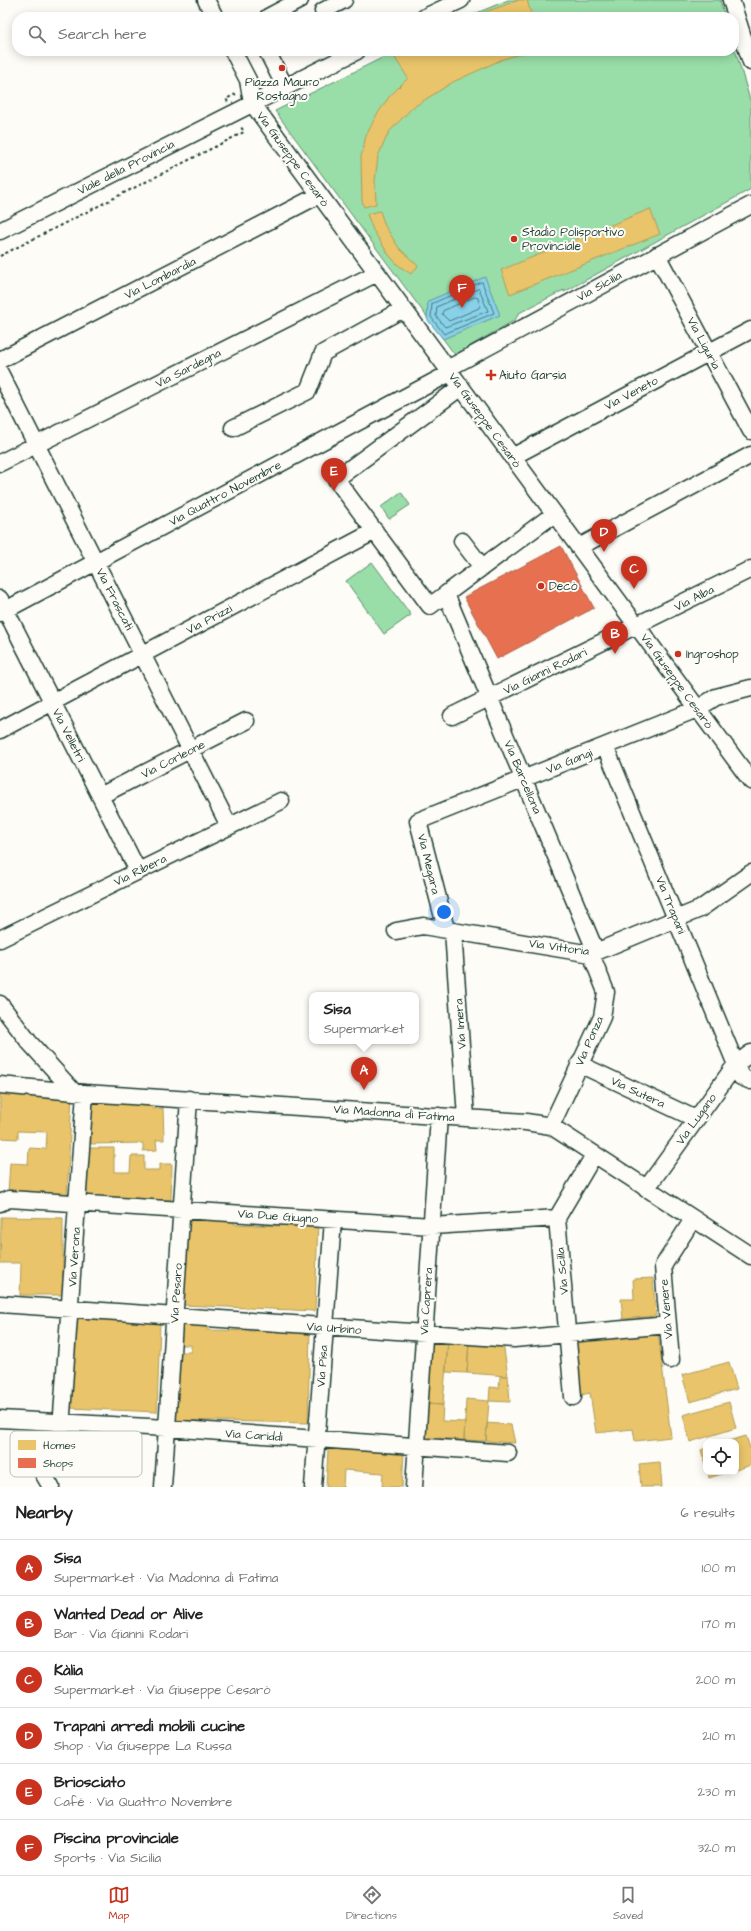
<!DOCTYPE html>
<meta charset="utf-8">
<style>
:root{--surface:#fff;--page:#f6f6f6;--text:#222;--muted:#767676;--line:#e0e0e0;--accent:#c8321e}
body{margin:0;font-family:"Architects Daughter",sans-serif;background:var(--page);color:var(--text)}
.controls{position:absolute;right:12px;bottom:12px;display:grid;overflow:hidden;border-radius:8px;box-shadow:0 2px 10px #0003}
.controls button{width:36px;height:36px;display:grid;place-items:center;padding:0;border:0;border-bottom:1px solid var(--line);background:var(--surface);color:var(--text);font:20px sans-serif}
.you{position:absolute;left:444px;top:912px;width:14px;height:14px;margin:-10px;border:3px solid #fff;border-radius:50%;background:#1a73e8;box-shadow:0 0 0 6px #1a73e833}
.badge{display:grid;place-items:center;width:26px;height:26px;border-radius:50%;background:var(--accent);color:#fff;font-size:13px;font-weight:700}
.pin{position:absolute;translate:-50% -33px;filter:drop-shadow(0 1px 2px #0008)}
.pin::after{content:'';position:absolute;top:21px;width:14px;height:12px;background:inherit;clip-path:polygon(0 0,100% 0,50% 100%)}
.popup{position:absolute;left:309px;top:992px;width:110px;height:52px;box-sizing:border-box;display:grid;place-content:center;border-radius:8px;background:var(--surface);filter:drop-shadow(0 1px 3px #0005);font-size:13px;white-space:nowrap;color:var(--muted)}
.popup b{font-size:15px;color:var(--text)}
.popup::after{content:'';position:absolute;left:50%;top:100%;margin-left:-8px;border:8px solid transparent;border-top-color:var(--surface)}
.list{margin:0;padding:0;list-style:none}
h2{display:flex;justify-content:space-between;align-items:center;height:52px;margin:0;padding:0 16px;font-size:17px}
h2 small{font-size:13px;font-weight:400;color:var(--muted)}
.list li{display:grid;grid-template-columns:26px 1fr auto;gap:12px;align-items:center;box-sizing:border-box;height:56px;padding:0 16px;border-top:1px solid var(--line)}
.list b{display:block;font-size:15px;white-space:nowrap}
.list p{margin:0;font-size:13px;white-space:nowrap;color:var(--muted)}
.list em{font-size:13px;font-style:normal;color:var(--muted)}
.icon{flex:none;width:22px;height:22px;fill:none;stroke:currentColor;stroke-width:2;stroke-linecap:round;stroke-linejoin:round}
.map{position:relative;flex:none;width:751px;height:1487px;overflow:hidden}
.search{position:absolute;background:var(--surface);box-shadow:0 2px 10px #0003;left:12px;right:12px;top:12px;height:44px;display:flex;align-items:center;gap:10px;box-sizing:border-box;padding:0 14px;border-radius:16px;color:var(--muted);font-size:15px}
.sheet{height:388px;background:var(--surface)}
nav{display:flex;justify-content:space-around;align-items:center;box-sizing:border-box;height:56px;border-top:1px solid var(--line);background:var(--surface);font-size:11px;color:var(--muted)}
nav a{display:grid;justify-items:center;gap:2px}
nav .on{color:var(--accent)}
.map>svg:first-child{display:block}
</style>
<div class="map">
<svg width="751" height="1487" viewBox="0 0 751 1487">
<rect width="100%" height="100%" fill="#fdfcf7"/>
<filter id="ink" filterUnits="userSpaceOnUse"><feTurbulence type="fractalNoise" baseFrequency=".025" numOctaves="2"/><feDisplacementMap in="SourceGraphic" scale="8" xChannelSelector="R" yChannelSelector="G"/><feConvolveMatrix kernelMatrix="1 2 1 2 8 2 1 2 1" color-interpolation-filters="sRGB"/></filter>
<g filter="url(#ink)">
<path fill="#99dda8" stroke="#5c8d6e" d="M508,0H720L725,17H467Z
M734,46L751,103V189L564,292V290L519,313L515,320L455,355L275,111L396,51H734Z
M401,492L410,505L389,519L381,507Z
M372,562L411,615L384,634L346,581Z"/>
<path fill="#88d1e9" stroke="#5e96a1" d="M485,277L500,315L443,339L427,319L428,301Z"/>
<path fill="#e9c46a" stroke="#ac9c5a" d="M519,0H527L532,17H471Z
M407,51H530L503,59L453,82L412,108L389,132L378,156L375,181L376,204L364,207L362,201L361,157L366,136L376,116L389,97L408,78L395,58Z
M650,209L660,234L510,294L501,270Z
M380,211L385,226L399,248L418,266L411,274L398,265L389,255L373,230L367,214Z
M0,1090L72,1094L67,1196L8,1192L10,1163L28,1164L29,1148L46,1149L47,1132L18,1131V1139L0,1138Z
M90,1102H152L153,1109L163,1108L164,1140H156L157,1150L143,1151V1143L91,1144Z
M87,1148H114V1172H130L131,1156H144V1170H160V1164H172L171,1200L86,1198Z
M1,1217L63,1218V1295H20L21,1263H0Z
M185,1217L234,1218V1224L279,1226V1219L318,1220L315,1311L182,1305Z
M653,1278L656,1316L623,1319L621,1299H634L633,1279Z
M73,1318L160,1322L157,1412L70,1408Z
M177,1322L207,1323V1330L255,1331V1325L310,1326L308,1423L173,1420L175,1352H191V1345H177Z
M594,1332L595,1341L658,1333L671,1437L635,1441L633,1429L596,1433L590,1393L581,1395L574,1335Z
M430,1338L448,1339L443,1405L425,1404Z
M448,1339L469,1341L467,1373L446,1372Z
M469,1341L503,1343L508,1376L467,1373Z
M729,1362L737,1389L690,1402L682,1375Z
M500,1376H508L510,1402L489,1401L490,1387L499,1388Z
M466,1399L489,1401L486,1441L464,1440Z
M729,1402L736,1428L690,1442L683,1415Z
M425,1404L443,1405L442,1421L465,1422L464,1440L423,1437Z
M487,1423L511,1425L515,1443L486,1441Z
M746,1436L751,1451V1465L736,1470V1442H726Z
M706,1448V1467L701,1450Z
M328,1449L404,1453L402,1487H382L383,1473L344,1470L343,1487H326Z
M660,1462L662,1487H641L639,1464Z
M708,1472H728L709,1478Z"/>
<path fill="#e76f51" stroke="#ab6048" d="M561,546L594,608L497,659L464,597Z"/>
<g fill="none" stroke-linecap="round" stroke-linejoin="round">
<path stroke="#49787c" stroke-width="1" d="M482,282L494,313L444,334L431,317L432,304Z
M479,289L488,311L445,327L436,316L437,307Z
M475,297L478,298L480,306L479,308L449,321L442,314L443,311Z"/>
<g stroke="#1f3d34" stroke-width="19">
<path id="minor" d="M206,0L215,17
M731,0L751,62
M323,11L344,0
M268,17L300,0
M425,17L461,0
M233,51L248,80L252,103L751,781
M267,51L285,87
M0,231L357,51
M657,255L751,431
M0,360L319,195
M447,369L751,205
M0,373L229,826
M233,428L308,391L323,353L403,309
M512,457L751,330
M0,463L377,273
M554,514L446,594L596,952
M462,541L482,567
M579,547L751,455
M446,594L430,606L336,479L461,387
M0,599L138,871
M0,613L450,373
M452,716L751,569
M0,730L375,531
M605,746L741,1077L751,1081
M100,796L246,721
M446,929L418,821L697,709L716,697L751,688
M396,931L423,926L591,954L700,909L751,873
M453,931L466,1117
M0,939L281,801
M0,1004L29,1042L74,1092
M579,1064L696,1119
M0,1085L85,1093L526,1122L551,1126L751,1256
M551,1126L602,1017L606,992L591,954
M646,1189L736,1064L751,1053
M0,1203L9,1199L432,1226L557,1218
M0,1304L514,1339L668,1325
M671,1360L663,1266L693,1219
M573,1397L557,1218L594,1155
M0,1419L167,1428L508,1453
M51,1487L41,1470L59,1456L85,1093
M163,1487L189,1099
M313,1487L333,1220
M414,1487L439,1116"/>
</g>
<path stroke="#1f3d34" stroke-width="2" stroke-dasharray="3 3" stroke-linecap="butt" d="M228,102L226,99L236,94
M0,256L244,132L240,125"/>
<use href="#minor" stroke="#fdfcf7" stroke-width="16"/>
</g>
</g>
<g fill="#c8321e" stroke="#fdfcf7" stroke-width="1.5">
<circle cx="282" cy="68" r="4"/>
<circle cx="514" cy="239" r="4"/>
<path d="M489 369h4v4h4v4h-4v4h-4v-4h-4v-4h4z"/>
<circle cx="541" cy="586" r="4"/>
<circle cx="678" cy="654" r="4"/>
</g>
<g text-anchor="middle" stroke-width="4" stroke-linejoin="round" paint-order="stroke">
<g font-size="12" fill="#1f3d34" stroke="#fdfcf7" text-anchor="start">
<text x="282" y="86" text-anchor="middle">Piazza Mauro<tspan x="282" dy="14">Rostagno</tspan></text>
<text x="522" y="236">Stadio Polisportivo<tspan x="522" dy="14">Provinciale</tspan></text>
<text x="499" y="379">Aiuto Garsia</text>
<text x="549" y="590">Decò</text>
<text x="686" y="658">Ingroshop</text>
</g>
<g font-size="12" fill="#1f3d34" stroke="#fdfcf7">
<text transform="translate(293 159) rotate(54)" y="4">Via Giuseppe Cesarò</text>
<text transform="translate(126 167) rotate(-27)" y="4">Viale della Provincia</text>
<text transform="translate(160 278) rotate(-27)" y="4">Via Lombardia</text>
<text transform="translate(599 286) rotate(-29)" y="4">Via Sicilia</text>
<text transform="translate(704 343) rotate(62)" y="4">Via Liguria</text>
<text transform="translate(188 368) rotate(-27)" y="4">Via Sardegna</text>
<text transform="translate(631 393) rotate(-28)" y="4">Via Veneto</text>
<text transform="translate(485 420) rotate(54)" y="4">Via Giuseppe Cesarò</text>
<text transform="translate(225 493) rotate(-28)" y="4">Via Quattro Novembre</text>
<text transform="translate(694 598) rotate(-27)" y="4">Via Alba</text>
<text transform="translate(115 599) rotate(63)" y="4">Via Frascati</text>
<text transform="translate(209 619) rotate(-28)" y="4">Via Prizzi</text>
<text transform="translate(545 671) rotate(-26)" y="4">Via Gianni Rodari</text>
<text transform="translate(677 681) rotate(54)" y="4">Via Giuseppe Cesarò</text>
<text transform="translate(69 735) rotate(63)" y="4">Via Velletri</text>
<text transform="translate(173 759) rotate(-27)" y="4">Via Corleone</text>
<text transform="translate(569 761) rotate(-22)" y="4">Via Gangi</text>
<text transform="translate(523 777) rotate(67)" y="4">Via Barcellona</text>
<text transform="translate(429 864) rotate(76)" y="4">Via Megara</text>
<text transform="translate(140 870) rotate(-26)" y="4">Via Ribera</text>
<text transform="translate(671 905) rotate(68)" y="4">Via Trapani</text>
<text transform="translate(559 947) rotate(8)" y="4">Via Vittoria</text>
<text transform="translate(460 1024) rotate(-94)" y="4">Via Imera</text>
<text transform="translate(589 1041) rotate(-66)" y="4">Via Ponza</text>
<text transform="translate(638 1092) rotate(25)" y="4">Via Sutera</text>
<text transform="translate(394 1113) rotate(4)" y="4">Via Madonna di Fatima</text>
<text transform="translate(696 1119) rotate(-54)" y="4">Via Lugano</text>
<text transform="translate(278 1216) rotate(4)" y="4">Via Due Giugno</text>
<text transform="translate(74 1257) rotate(-86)" y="4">Via Verona</text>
<text transform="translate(562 1271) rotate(-95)" y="4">Via Scilla</text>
<text transform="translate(176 1293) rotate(-86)" y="4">Via Pesaro</text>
<text transform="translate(426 1301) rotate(-86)" y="4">Via Caprera</text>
<text transform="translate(666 1309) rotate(-95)" y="4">Via Venere</text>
<text transform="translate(334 1328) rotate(4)" y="4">Via Urbino</text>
<text transform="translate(322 1366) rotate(-86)" y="4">Via Pisa</text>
<text transform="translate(254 1435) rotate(4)" y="4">Via Cariddi</text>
</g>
</g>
<rect x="10" y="1431" width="132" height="46" rx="6" fill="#fdfcf7" stroke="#bac3bc" stroke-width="1"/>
<rect x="18" y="1440" width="18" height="10" fill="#e9c46a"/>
<rect x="18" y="1458" width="18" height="10" fill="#e76f51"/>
<g font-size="11" fill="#1f3d34">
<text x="43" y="1449">Homes</text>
<text x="43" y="1467">Shops</text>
</g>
</svg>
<div class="controls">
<button><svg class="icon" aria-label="locate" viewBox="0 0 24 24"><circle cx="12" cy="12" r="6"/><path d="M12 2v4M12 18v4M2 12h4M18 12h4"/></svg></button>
</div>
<div class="you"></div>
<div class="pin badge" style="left:364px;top:1090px">A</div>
<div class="popup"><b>Sisa</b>Supermarket</div>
<div class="pin badge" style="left:615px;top:654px">B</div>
<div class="pin badge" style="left:634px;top:589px">C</div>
<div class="pin badge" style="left:604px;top:552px">D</div>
<div class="pin badge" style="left:334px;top:491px">E</div>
<div class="pin badge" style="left:462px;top:308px">F</div>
<div class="search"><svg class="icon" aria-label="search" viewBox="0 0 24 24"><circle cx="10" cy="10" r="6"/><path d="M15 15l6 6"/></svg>Search here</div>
</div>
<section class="sheet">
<h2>Nearby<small>6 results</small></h2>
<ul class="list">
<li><span class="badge">A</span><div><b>Sisa</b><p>Supermarket · Via Madonna di Fatima</p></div><em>100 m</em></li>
<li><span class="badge">B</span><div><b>Wanted Dead or Alive</b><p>Bar · Via Gianni Rodari</p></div><em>170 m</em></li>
<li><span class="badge">C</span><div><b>Kàlia</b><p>Supermarket · Via Giuseppe Cesarò</p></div><em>200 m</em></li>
<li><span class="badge">D</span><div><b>Trapani arredi mobili cucine</b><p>Shop · Via Giuseppe La Russa</p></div><em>210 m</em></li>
<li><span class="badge">E</span><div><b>Briosciato</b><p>Café · Via Quattro Novembre</p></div><em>230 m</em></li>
<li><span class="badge">F</span><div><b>Piscina provinciale</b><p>Sports · Via Sicilia</p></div><em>320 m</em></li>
</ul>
</section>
<nav>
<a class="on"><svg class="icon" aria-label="map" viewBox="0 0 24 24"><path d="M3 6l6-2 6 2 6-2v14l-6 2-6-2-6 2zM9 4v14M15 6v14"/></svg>Map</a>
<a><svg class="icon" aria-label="directions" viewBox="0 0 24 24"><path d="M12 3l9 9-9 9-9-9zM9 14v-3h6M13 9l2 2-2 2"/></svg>Directions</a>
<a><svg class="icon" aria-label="saved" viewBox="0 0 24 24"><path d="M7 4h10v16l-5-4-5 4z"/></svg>Saved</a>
</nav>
